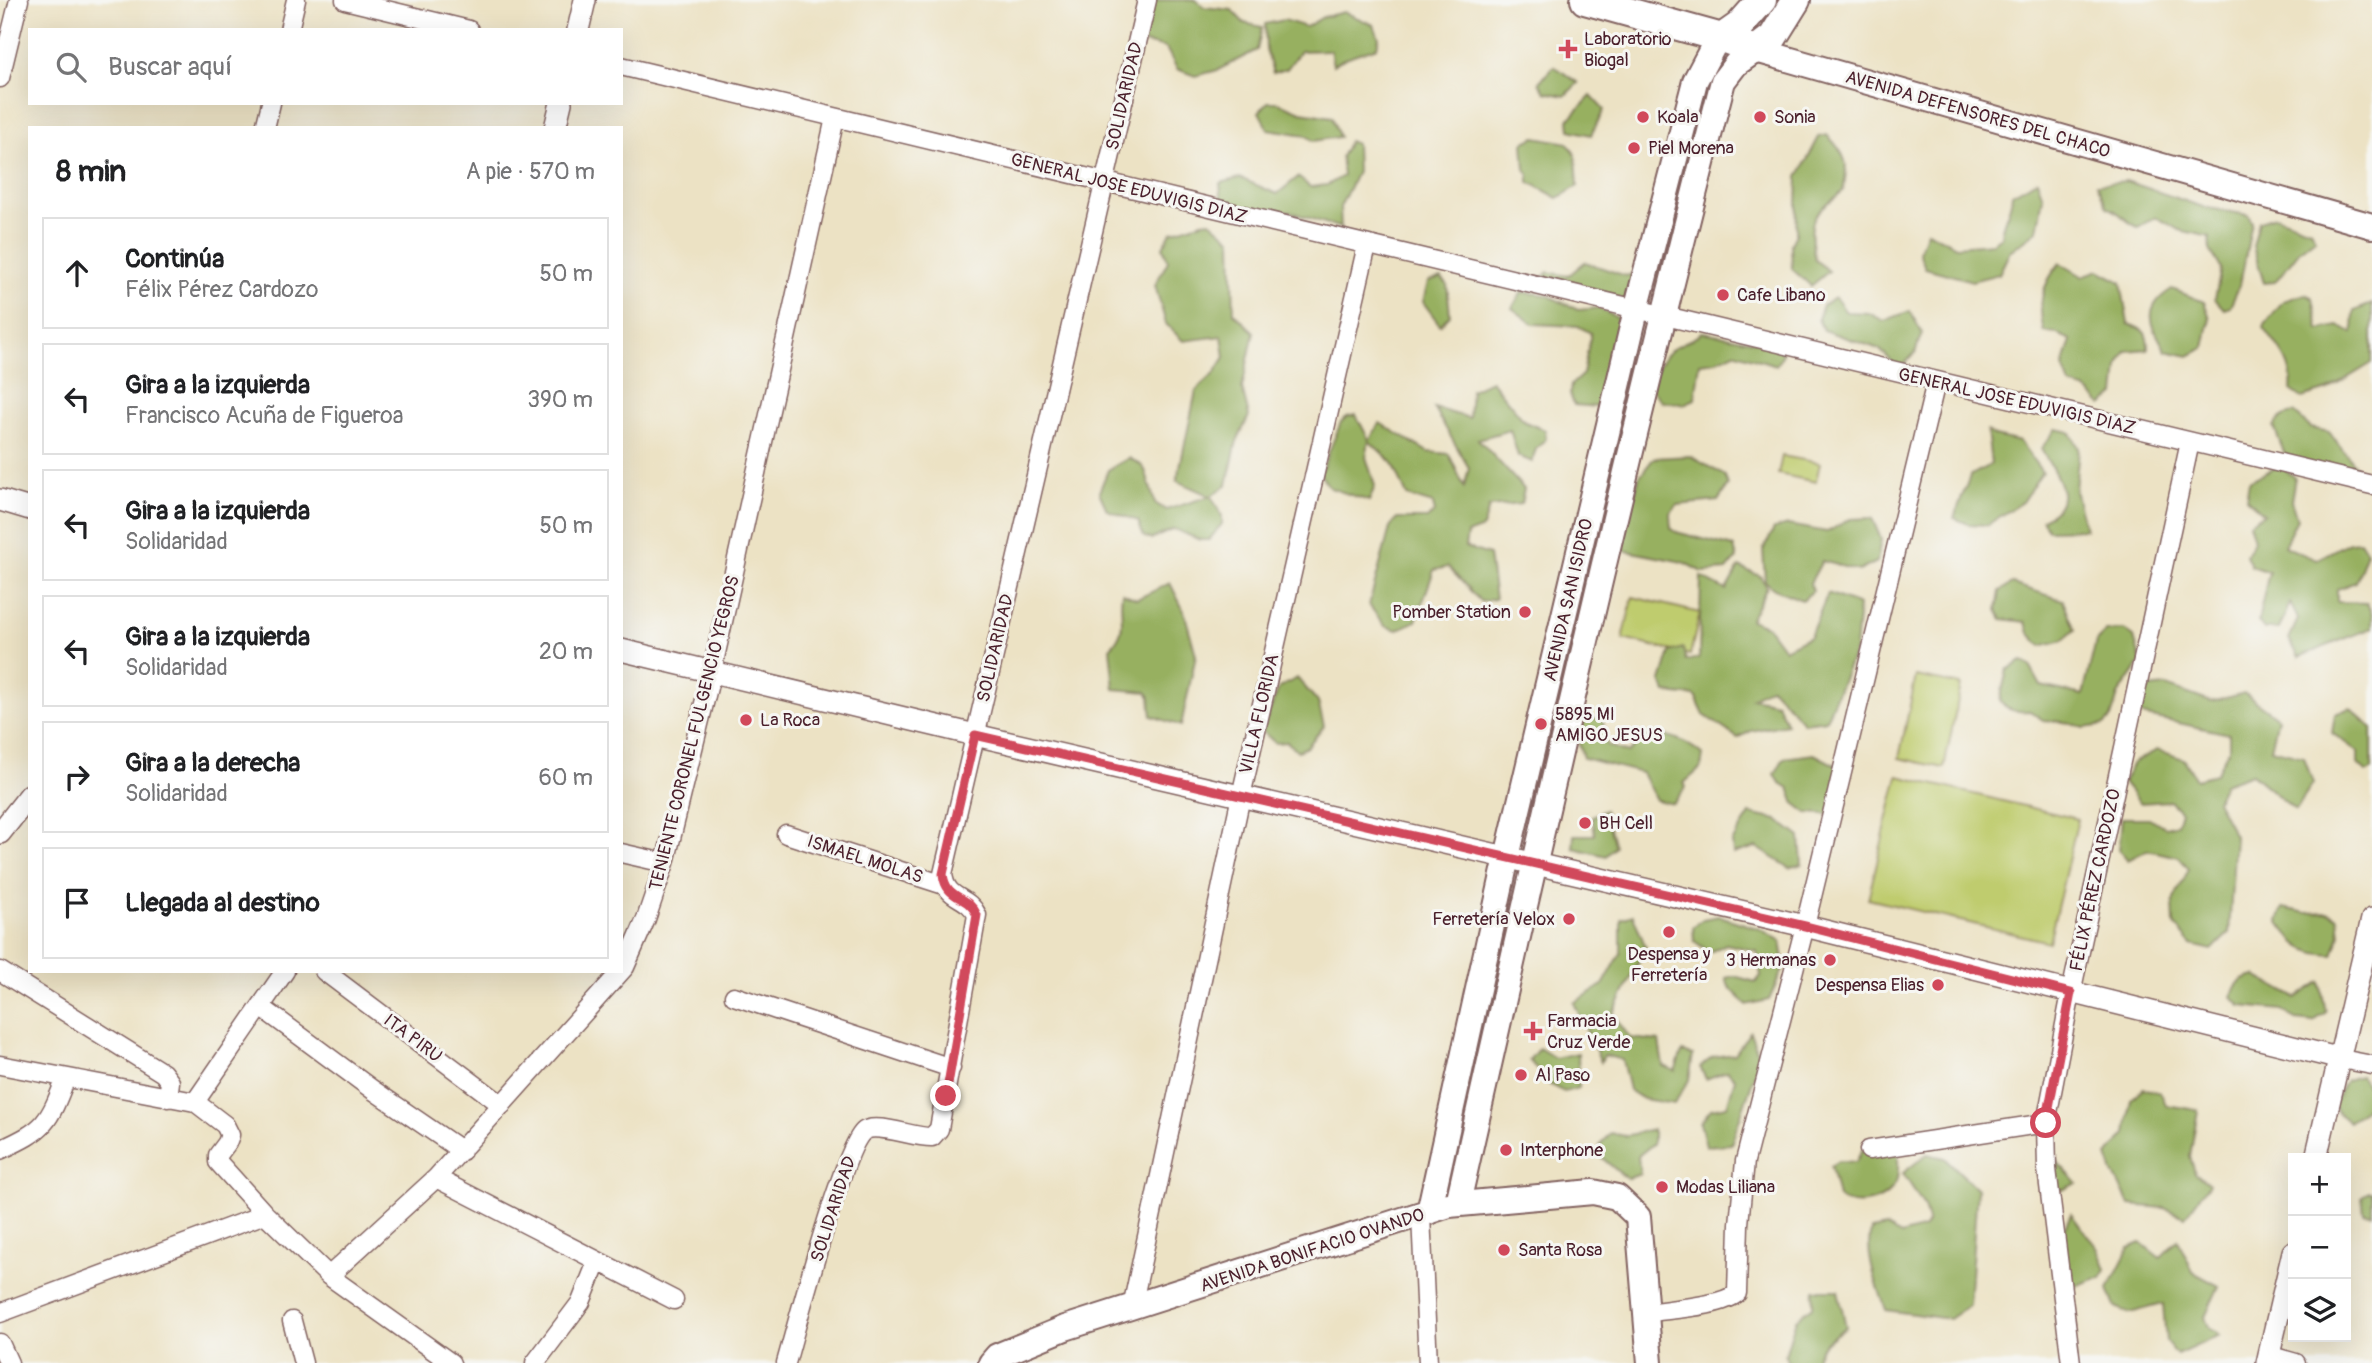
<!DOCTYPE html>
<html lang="es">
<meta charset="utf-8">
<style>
:root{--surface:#fff;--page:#f2f2f2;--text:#202124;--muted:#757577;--line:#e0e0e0}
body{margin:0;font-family:Pangolin,sans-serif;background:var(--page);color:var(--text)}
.controls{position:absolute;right:21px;bottom:21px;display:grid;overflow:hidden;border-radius:0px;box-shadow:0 7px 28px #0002}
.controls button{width:63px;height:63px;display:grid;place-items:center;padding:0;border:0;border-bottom:2px solid var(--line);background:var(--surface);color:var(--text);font:35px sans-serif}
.stop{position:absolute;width:21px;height:21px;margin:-16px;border:5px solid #d1495b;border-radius:50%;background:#fff}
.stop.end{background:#d1495b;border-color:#fff;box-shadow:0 2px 7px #0008}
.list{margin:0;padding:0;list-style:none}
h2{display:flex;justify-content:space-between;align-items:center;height:91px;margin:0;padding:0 28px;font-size:30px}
h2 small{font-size:23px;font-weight:400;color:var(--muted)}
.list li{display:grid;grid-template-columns:46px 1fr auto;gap:21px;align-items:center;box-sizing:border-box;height:112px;margin:0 14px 14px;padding:0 14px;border:2px solid var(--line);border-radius:0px}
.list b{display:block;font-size:26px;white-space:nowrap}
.list p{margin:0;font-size:23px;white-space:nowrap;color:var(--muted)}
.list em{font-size:23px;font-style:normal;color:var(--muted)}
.icon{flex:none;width:38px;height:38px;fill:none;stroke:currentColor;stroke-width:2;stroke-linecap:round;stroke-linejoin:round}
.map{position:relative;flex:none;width:2372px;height:1363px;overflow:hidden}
.search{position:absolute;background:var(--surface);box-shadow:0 7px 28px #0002;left:28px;top:28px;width:595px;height:77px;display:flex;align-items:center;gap:18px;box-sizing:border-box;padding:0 24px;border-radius:0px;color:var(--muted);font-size:26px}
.panel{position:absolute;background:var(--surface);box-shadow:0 7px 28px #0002;left:28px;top:126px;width:595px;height:847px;border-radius:0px}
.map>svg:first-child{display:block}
</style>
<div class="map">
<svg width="2372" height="1363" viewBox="0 0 2372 1363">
<rect width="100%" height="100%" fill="#f6f6f2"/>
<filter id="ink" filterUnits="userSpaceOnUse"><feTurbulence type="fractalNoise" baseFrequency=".0143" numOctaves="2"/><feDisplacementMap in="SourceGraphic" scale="14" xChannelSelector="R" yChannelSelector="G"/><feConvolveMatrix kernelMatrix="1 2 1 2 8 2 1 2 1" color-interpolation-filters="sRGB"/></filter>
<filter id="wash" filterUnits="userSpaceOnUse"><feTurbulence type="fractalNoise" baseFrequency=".00686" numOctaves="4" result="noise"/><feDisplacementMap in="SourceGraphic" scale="28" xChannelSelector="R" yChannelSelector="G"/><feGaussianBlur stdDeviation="1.57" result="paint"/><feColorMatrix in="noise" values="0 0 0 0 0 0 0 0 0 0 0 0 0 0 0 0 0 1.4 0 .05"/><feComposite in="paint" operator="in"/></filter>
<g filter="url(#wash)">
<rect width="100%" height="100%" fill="#ece2c4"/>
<path fill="#bfcc6e" stroke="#84764c" stroke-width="2" d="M1701,100L1706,103L1660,285H1654Z
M1639,349L1643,351L1533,818H1527Z
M1782,456L1820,463L1816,482L1778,474Z
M1633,597L1700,613L1690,655L1623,639Z
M1916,676L1961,685L1944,768L1899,758Z
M1898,776L2078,819L2049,942L1868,899Z
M1511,899L1514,900L1458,1159L1454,1157L1509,900Z"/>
<path fill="#97b061" stroke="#706846" stroke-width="2" d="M1154,0H1196L1204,7L1232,10L1244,23L1262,27L1257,50L1218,70L1195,76L1177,69L1166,48L1140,42Z
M1344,12L1374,25L1379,38L1377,47C1362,53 1347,55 1333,65L1330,50L1300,51L1287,69L1273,73L1266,49L1265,24L1284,20L1306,27L1323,17Z
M1554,66L1578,83L1565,96L1545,92L1539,82Z
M1591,96L1604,110L1591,135L1570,130L1569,119Z
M1268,102H1277L1301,112L1332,117L1339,137L1314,141L1305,135L1268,129L1259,112Z
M1827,135C1847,155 1849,163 1843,191C1811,216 1807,218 1815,260L1829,271L1811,286L1792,269L1791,244L1796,234L1798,177L1819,137Z
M1535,137L1568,143L1576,156L1578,186L1558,198L1529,182V174L1525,169L1523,143Z
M1349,141L1356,144L1357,172L1340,207L1341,228L1287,211L1256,214L1222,205L1220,183L1240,178L1277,194L1298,177L1310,187L1327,185L1343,176L1341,157Z
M2037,180L2043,197L2037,231L2010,251L1999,274L1972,281L1925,268L1919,252L1927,231L1956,246L1992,243L2001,237C2002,218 2011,213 2012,194Z
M2126,181L2203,207L2248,215L2252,222L2240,285L2230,307L2224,309L2215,299L2221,268L2210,250V237L2179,230L2156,217L2138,227C2124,222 2122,212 2107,207L2097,184Z
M2275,216L2310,229L2315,238L2300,250L2275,282L2264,283L2253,247L2259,221Z
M1210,221L1232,240L1234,313L1254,332L1242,388L1249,416L1237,441L1227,485L1211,496L1222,516V524L1209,540H1200L1174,529L1152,539L1144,537L1138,521L1107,510L1099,492L1108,470L1129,458L1140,464L1145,470L1155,503L1166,510L1210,496L1177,481L1196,391L1214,374L1225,357L1222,336L1183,341L1166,324L1155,285L1168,261L1163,247L1171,232L1202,222Z
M1585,262L1626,276L1643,270L1645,284L1621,303L1543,277L1548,272L1568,276Z
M2060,263L2082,276L2099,270L2121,282L2128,324C2144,329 2148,332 2148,349L2126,351L2118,367L2115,395L2102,405L2087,390L2070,385L2063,367L2071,340L2055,333L2044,332C2037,305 2042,284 2060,263Z
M1441,278L1447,284L1450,315L1440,325L1423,302L1428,282Z
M2172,289L2204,302L2210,318L2204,348L2189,356L2166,351C2151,325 2141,308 2172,289Z
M1522,292L1547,295L1578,310L1598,308L1620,319L1621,363L1597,407L1574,405L1570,394L1571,385L1583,374L1591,333L1578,326L1533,324L1512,308Z
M2305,294L2313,298L2319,330L2338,326L2353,333L2354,311L2372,304V363L2328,390L2302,398L2291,390C2294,364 2279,348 2264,328L2265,324L2283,301Z
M1835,297L1846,312L1869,313L1884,321L1910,311L1922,333L1915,353L1900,369L1879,349L1823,330L1818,319L1823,305Z
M1702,332L1777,345L1783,354L1776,365L1734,352L1716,361L1700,363L1695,399L1684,404L1661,401L1650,387C1658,366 1661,354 1683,343C1691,339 1695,339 1702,332Z
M1491,381L1525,422L1545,430L1546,439L1536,449L1532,462L1518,456L1510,430L1478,439L1524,489L1521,504L1489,507L1483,528L1467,534L1465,547L1489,555L1495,599L1481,602L1448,567L1434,570L1416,621L1397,630L1385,626L1369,605L1390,528L1396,519H1427L1435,512L1433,504L1407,496L1393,463L1369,441L1366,457L1375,486L1369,501L1330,488L1320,474L1341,422L1347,417L1356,415L1369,440L1380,423L1428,452L1449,454L1464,487L1469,468L1434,408L1469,418L1471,390Z
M2294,413L2311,428L2329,432L2357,468L2319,469L2285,455L2274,427C2279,417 2284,415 2294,413Z
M2056,429L2070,432L2079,448L2075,490L2085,529L2048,530L2042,519C2080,503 2055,475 2041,449Z
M1987,431L1995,436L2020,442L2042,472L2022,502L1987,525L1968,524L1954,518L1970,476L1991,464Z
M1690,456L1725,476L1728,485L1718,501L1677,505L1670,513L1671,528L1676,532L1734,547L1737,558L1727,570L1702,572L1683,562L1621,550L1639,477L1654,458Z
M2279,466L2295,477L2291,501L2297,519L2284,546L2316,560L2349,542L2360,541L2367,552L2356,582L2337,589V602L2367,603L2372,615V628L2299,657L2289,639L2298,619L2290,603L2279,629H2264L2258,621L2269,572L2251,566L2246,555L2254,540L2249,523L2264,514L2246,498L2249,481Z
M1872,518L1881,539L1877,562L1859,571L1822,561L1810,583L1813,591L1802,600L1774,589L1765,581L1763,550L1774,529L1788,525L1827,532L1850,519Z
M1739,567L1760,576L1767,587L1750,620L1767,626L1784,649L1810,636L1828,593L1859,605L1855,650L1826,720L1804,723L1771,687L1752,698L1777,703L1787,724L1751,731L1738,738L1704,715L1695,696L1666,693L1661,681L1670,652L1683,648L1686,661L1699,658L1701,577L1726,590Z
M1170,583L1184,611L1196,655L1181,726L1152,716L1150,697L1147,692L1114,689L1110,648C1130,628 1118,617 1122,593L1137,599Z
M2012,584L2063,600L2075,630L2063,640L2041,646L2029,633L2026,622L2002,619L1997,610L2000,591Z
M2124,630L2134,637L2141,662L2118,695L2111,718L2104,725L2084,728L2071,723L2043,720L2030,711C2017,712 2007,712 2000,700L2007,670L2022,661L2030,666L2041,686L2083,695L2096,641L2106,631Z
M1297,678L1318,702L1324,726L1307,747L1298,751L1287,742L1275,743L1262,731L1279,688Z
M2166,686L2211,702L2244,693L2278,718L2271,749L2304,757L2313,783L2295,810L2252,774L2224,784L2216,801L2235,836L2229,933L2212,950L2192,945L2174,924L2173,901L2189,869L2179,857L2147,850L2128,860L2119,850L2122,818H2149L2165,827L2177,824L2181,812L2170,801L2140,803L2123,782L2133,763L2157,750L2184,759L2196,779L2216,774L2229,749V734L2141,715L2140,689Z
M2350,708L2372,728V769L2367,773L2358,764V752L2332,733L2335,714Z
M1602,717L1607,745L1628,753C1632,750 1636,745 1641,741C1661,727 1686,741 1703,755L1701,768L1684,783L1686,787L1673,804L1656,800L1642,773L1583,758L1578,741L1583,721Z
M1814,754L1845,770L1843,808L1838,815L1807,813L1795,804L1789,788L1780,783L1775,774L1784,758Z
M1605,810L1615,847L1606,856L1573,848L1574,835H1595L1592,816Z
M1750,814L1777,820L1800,837L1802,864L1790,868L1756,847L1733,854L1732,842Z
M2283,908L2307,913L2328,912L2338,917L2340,934L2333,955C2304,955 2293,943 2278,921Z
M1633,915L1646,948L1613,1014L1630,1038L1659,1041L1663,1066L1675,1071L1682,1052L1693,1055L1689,1080L1674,1104L1643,1099L1629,1090L1622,1060L1604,1055L1601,1062L1574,1003L1603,985L1621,953V919Z
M1719,916L1760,929L1781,941L1785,965L1769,1000L1747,1005L1729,987L1726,978L1734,976L1756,982L1761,976L1757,951L1726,944L1710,952L1694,941L1693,927L1703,919Z
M2256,976L2296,998L2320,982L2326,1012L2313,1022L2296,1020L2282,1010L2241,1006L2232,997C2235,982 2242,979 2256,976Z
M1750,1032L1760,1059L1731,1144L1706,1146L1700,1123L1711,1109L1727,1106L1735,1078L1727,1071L1706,1079L1700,1067L1713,1057L1735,1054Z
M1539,1048L1555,1058L1578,1053L1579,1088L1564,1092L1550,1085L1529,1060Z
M2360,1076L2370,1089V1105L2349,1122L2338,1113L2333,1104L2346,1080Z
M2143,1088L2161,1093L2166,1105L2198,1110L2190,1156L2195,1173L2209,1184L2185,1217L2164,1208L2130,1205L2113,1173L2107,1156L2126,1134L2131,1099Z
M1653,1129V1144L1638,1156L1640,1174L1627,1179L1602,1158L1600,1145L1610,1133L1625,1136Z
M1862,1150L1898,1154C1898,1163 1899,1175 1896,1182C1886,1203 1857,1209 1838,1198L1831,1166L1838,1161L1856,1162Z
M2049,1153L2077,1183L2060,1191L2046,1176Z
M1927,1154L1945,1158L1977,1189L1969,1305L1949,1319L1886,1310C1878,1286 1864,1255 1871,1230L1886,1227L1901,1235L1924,1228L1928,1221L1924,1206L1903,1173Z
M2369,1192H2372V1214L2364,1213L2362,1196Z
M2071,1214L2098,1249L2106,1270L2101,1278L2094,1279L2073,1287L2065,1274L2059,1240Z
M2178,1240L2193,1272L2219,1286L2205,1317L2209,1328L2220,1335L2177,1355L2166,1341L2163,1304L2130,1313L2115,1307L2108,1289L2129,1248L2141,1243L2160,1258Z
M1814,1290H1838L1846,1327C1834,1336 1815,1346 1816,1363H1788L1785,1355L1796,1319L1813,1306Z"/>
</g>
<g filter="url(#ink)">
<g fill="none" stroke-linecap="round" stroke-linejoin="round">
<g stroke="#836361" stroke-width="21">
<path id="minor" d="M345,0L469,30
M289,30L296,0
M621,66L2372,485
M0,78L19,0
M265,128L271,103
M786,834L944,885
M621,853L665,863
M0,971L163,1073L170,1082L168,1098
M324,971L502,1105
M734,996L951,1068
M261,1007L373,1090L462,1151
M2341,1059L2372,1065
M0,1065L195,1102L225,1125L230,1135L227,1143L218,1155V1162L265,1214L329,1276L451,1363
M195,1102L285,971
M0,1150C46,1129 48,1124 66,1078
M1869,1150L2046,1123
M436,1178L674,1300
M1421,1216L1428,1363
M329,1276L436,1178L625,967L646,919L665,863L712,671L835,118
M1132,1307L1241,796L1367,245
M0,1313L265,1214
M1646,1313C1668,1309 1721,1307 1737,1293L1739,1224L1745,1161L1805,926L1936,382
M292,1321L303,1363
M0,1343L9,1363
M2268,1355L2296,1363
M535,1363L581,1302L597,1262
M786,1363C796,1328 844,1145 864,1131C876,1122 915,1138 932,1137L939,1129L977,915C967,894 946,901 943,874L1147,0
M2071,1363L2047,1169L2046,1123L2071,993L2190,442"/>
</g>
<g stroke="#836361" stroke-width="24">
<path id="tertiary" d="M578,30L585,0
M555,128L561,103
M0,500L30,509
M621,650L975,735L1805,926L2341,1059
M0,833L30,795
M2316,1158L2372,919
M2267,1363L2293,1252"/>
</g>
<g stroke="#836361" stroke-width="28">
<path id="secondary" d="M1458,1203C1542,828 1627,453 1723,81L1736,64L1756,50L2372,226
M1429,1212L1507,857L1636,310L1695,81L1714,45L1722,38
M991,1363L997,1356L1065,1328L1449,1205L1593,1192L1617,1197L1638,1217L1650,1363"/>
</g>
<g stroke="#836361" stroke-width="32">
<path id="primary" d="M1585,0L1722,38L1756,50L1773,37L1796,0
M1722,38L1739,26L1762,0"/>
</g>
<use href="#minor" stroke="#fff" stroke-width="18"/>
<use href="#tertiary" stroke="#fff" stroke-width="21"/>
<use href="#secondary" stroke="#fff" stroke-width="24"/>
<use href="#primary" stroke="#fff" stroke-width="28"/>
</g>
</g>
<g fill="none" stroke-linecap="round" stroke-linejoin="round" filter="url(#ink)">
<path stroke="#d1495b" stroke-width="9" d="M946,1096L977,915C968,894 946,901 943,874L975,735L1805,926L2071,993L2046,1123"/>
</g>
<g fill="#d1495b" stroke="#f6f6f2" stroke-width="2.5">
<path d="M1564.5 38.5h7v7h7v7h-7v7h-7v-7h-7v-7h7z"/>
<circle cx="1643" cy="117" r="7"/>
<circle cx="1760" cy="117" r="7"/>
<circle cx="1634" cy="148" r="7"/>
<circle cx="1723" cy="295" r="7"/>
<circle cx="1525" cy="612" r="7"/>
<circle cx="746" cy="720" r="7"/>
<circle cx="1541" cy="724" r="7"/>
<circle cx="1585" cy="823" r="7"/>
<circle cx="1569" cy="919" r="7"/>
<circle cx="1669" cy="932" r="7"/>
<circle cx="1830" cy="960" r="7"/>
<circle cx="1938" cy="985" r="7"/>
<path d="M1529.5 1020.5h7v7h7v7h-7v7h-7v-7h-7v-7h7z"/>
<circle cx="1521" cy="1075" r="7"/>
<circle cx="1506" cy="1150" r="7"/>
<circle cx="1662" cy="1187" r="7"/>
<circle cx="1504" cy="1250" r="7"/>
</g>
<g text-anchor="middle" stroke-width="6" stroke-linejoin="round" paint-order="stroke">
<g font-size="18" fill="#4a1f2b" stroke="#f6f6f2" text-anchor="start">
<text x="1584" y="45">Laboratorio<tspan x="1584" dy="21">Biogal</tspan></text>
<text x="1657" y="123">Koala</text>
<text x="1774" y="123">Sonia</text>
<text x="1648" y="154">Piel Morena</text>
<text x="1737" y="301">Cafe Libano</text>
<text x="1511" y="618" text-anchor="end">Pomber Station</text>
<text x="1555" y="720">5895 MI<tspan x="1555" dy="21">AMIGO JESUS</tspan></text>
<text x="760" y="726">La Roca</text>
<text x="1599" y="829">BH Cell</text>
<text x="1555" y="925" text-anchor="end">Ferretería Velox</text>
<text x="1669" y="960" text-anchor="middle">Despensa y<tspan x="1669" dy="21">Ferretería</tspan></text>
<text x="1816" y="966" text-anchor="end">3 Hermanas</text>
<text x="1924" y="991" text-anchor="end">Despensa Elias</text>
<text x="1547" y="1027">Farmacia<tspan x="1547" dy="21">Cruz Verde</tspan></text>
<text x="1535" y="1081">Al Paso</text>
<text x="1520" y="1156">Interphone</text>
<text x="1676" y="1193">Modas Liliana</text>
<text x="1518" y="1256">Santa Rosa</text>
</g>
<g font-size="18" fill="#4a1f2b" stroke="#f6f6f2">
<text transform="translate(1124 96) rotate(-77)" y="6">SOLIDARIDAD</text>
<text transform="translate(1978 114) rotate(16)" y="6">AVENIDA DEFENSORES DEL CHACO</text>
<text transform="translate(1129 188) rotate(14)" y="6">GENERAL JOSE EDUVIGIS DIAZ</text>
<text transform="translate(2017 401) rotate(13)" y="6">GENERAL JOSE EDUVIGIS DIAZ</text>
<text transform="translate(1568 600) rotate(-77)" y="6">AVENIDA SAN ISIDRO</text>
<text transform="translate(995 648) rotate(-77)" y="6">SOLIDARIDAD</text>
<text transform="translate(1259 714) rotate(-77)" y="6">VILLA FLORIDA</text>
<text transform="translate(694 733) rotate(-76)" y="6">TENIENTE CORONEL FULGENCIO YEGROS</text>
<text transform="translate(865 859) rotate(18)" y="6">ISMAEL MOLAS</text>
<text transform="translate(2095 880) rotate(-78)" y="6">FÉLIX PÉREZ CARDOZO</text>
<text transform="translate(413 1038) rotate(37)" y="6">ITA PIRU</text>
<text transform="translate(833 1209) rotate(-72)" y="6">SOLIDARIDAD</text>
<text transform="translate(1312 1250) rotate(-18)" y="6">AVENIDA BONIFACIO OVANDO</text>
</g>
</g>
</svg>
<div class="controls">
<button>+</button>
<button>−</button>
<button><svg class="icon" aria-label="layers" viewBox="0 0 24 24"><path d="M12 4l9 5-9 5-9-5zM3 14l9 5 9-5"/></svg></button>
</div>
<div class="stop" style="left:2046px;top:1123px"></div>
<div class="stop end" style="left:946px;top:1096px"></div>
<div class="search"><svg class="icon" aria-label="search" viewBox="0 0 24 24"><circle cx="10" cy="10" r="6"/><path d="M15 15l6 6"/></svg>Buscar aquí</div>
<section class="panel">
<h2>8 min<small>A pie · 570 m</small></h2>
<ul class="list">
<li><svg class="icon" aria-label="ahead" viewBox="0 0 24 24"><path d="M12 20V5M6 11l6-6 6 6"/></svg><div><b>Continúa</b><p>Félix Pérez Cardozo</p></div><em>50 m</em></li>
<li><svg class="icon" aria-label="left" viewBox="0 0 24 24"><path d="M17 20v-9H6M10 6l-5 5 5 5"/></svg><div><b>Gira a la izquierda</b><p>Francisco Acuña de Figueroa</p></div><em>390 m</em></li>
<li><svg class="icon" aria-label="left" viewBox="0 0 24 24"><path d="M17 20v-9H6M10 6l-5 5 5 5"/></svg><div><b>Gira a la izquierda</b><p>Solidaridad</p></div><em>50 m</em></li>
<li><svg class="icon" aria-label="left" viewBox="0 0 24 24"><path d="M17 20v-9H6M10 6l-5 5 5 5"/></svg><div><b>Gira a la izquierda</b><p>Solidaridad</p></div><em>20 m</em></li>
<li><svg class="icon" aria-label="right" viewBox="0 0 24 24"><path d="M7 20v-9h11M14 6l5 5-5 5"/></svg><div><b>Gira a la derecha</b><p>Solidaridad</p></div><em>60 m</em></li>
<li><svg class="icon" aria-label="arrive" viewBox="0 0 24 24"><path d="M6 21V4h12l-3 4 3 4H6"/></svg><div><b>Llegada al destino</b></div></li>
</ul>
</section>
</div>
